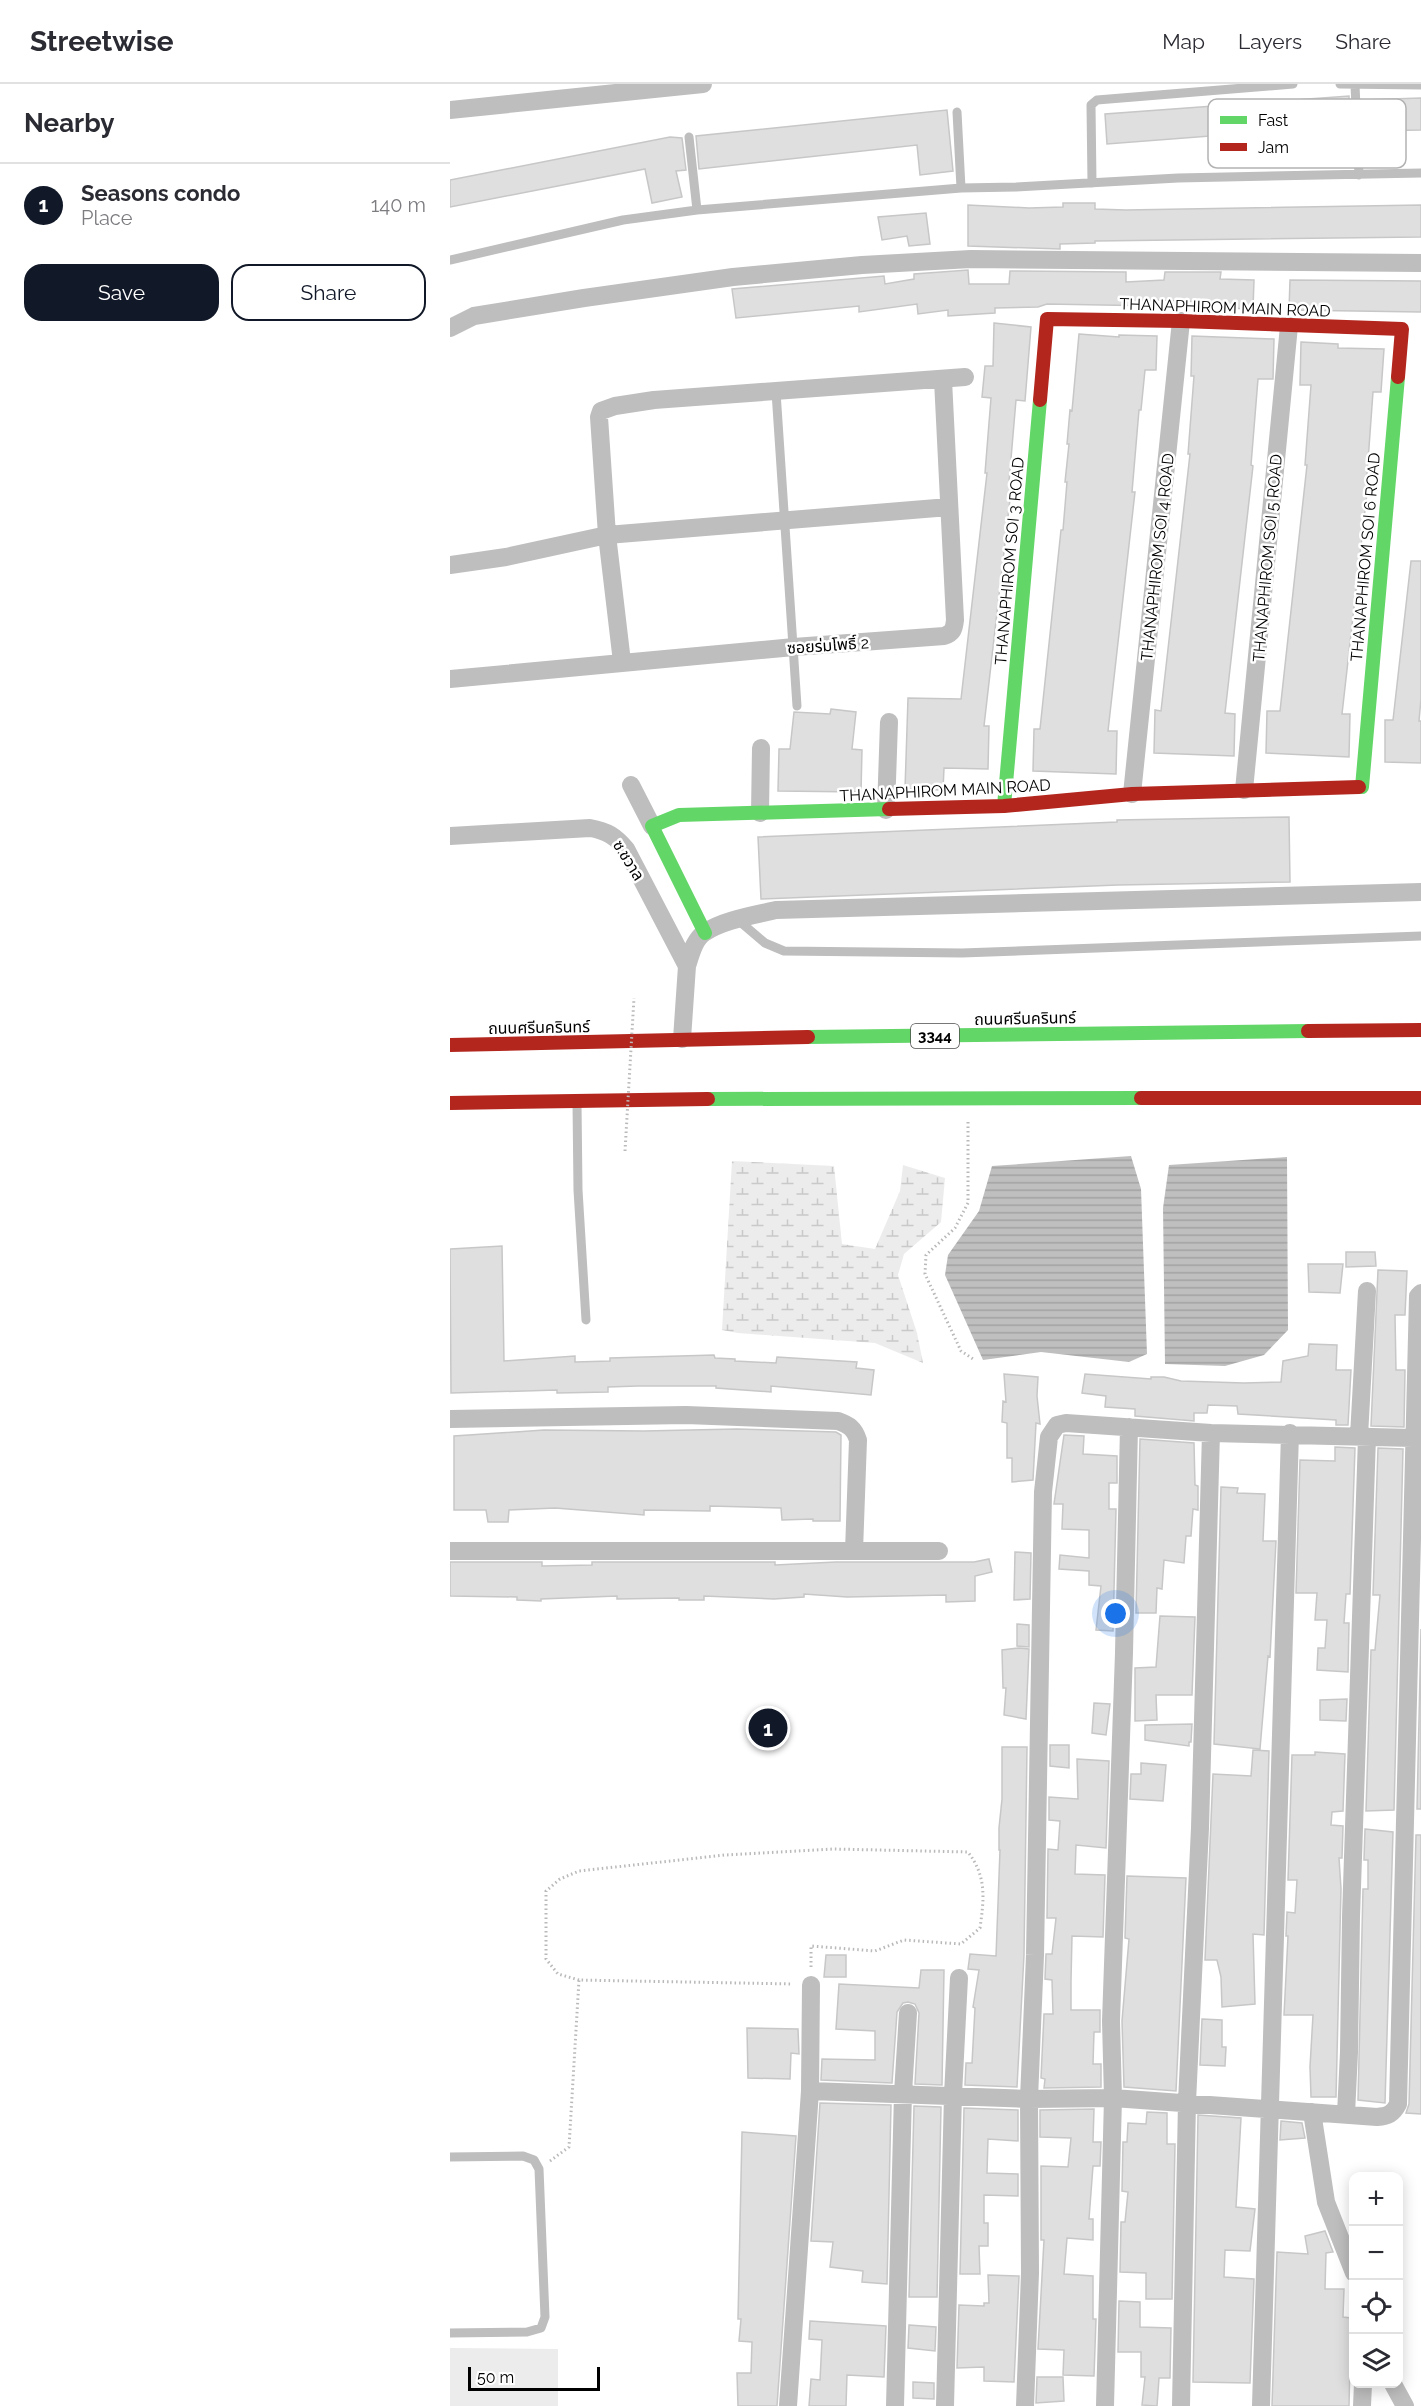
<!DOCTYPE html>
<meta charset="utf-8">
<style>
:root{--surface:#fff;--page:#f2f2f3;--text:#2b2b33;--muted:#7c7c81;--line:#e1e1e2;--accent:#111827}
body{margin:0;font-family:Raleway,"Noto Sans Thai",sans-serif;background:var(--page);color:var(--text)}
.controls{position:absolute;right:18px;bottom:18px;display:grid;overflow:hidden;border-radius:12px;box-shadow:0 3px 15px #0003}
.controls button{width:54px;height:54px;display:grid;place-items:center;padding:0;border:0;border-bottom:2px solid var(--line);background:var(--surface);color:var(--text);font:30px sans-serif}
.scale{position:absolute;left:18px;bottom:15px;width:132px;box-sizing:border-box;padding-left:6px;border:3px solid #000;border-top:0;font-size:16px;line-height:21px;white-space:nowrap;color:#000;-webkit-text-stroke:4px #fff;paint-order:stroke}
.you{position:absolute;left:666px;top:1530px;width:21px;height:21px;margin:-15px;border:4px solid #fff;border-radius:50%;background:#1a73e8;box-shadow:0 0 0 9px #1a73e833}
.badge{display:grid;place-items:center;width:39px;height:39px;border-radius:50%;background:var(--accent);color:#fff;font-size:20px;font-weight:700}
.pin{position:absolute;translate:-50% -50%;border:3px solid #fff;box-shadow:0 2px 6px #0006}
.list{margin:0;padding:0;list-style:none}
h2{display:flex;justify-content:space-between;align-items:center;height:78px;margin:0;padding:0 24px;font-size:26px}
h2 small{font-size:20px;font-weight:400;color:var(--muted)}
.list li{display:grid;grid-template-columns:39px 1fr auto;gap:18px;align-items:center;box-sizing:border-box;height:84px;padding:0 24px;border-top:2px solid var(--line)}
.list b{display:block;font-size:22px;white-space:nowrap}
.list p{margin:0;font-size:20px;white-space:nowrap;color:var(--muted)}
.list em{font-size:20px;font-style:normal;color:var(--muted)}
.actions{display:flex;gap:12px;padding:18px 24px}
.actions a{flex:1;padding:14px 0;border:2px solid var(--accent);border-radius:18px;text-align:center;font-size:21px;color:var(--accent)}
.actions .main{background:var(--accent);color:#fff}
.icon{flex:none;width:33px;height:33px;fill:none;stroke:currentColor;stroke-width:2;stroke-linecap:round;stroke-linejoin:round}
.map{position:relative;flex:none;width:971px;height:2322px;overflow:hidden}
header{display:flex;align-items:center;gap:36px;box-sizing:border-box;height:84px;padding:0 30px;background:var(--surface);border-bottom:2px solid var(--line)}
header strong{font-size:28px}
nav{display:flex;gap:33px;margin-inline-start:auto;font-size:21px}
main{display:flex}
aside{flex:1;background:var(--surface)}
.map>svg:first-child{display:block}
</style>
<header>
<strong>Streetwise</strong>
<nav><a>Map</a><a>Layers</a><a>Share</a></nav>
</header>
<main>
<aside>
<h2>Nearby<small></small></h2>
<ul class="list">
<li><span class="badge">1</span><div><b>Seasons condo</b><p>Place</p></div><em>140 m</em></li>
</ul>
<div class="actions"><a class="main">Save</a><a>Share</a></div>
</aside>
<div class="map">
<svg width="971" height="2322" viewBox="0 0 971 2322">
<defs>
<pattern id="wetland-marsh" width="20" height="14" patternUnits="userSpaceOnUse" patternTransform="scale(1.5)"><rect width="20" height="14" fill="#ececec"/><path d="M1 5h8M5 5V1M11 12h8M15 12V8" fill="none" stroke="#c9c9c9"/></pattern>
<pattern id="water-rules" width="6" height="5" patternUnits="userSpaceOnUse" patternTransform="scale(1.5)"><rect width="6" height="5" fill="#bfbfbf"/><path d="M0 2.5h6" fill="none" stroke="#a2a2a2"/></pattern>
</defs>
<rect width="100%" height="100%" fill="#fff"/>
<path fill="url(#wetland-marsh)" d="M282,1077L384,1082L392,1160L425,1165L450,1107L453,1081L495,1094L491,1138L454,1170L448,1191L467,1249L473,1279L425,1259L288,1249L272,1246Z"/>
<path fill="#ececec" d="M0,2264L108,2265V2322H0Z"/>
<path fill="url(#water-rules)" d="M681,1072L691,1105L697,1270L679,1278L591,1268L533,1276L495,1191L498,1171L529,1127L542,1082Z
M837,1073L838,1246L814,1271L775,1282L715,1280L713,1124L719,1081Z"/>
<path fill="#dfdfdf" stroke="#c7c7c7" stroke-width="1.5" d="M899,12L901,69L880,70L878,43L657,60L655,30Z
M971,14V46L914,47L912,16Z
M497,26L503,87L470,91L467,61L249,85L246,52Z
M220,53L232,54L236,86L226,87L232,113L202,119L195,85L0,123V96Z
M613,119H645V125L676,126L971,121V153L645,157V159L610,160V165L518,162V121L579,124L613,123Z
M476,129L480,160L459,162L457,152L432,156L428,133Z
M518,186L519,200H559L560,187L676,188V198L714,196L715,188H771L770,195L804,196L803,225L777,224V219L707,216V222L597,220L588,223L545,224V229L498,232V226L468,230L467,220L409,228V222L286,234L282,205L434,192L435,200L464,195V190Z
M840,196L971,197V228L839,226Z
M544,239L581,243L575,317L566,316L559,398H562L534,642H539L538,685L494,684L493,706L455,705L458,614L511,615L537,389H535L541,314L532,313L535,282H543Z
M629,250L669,253V251L707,252L706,286H695L691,326H689L682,408H685L658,647H667L666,690L583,687L584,645H590L611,446H613L617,398H615L619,360H617L620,326L622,327Z
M742,252L824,255L823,295H808L801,381L803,382L775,629L785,630L784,672L704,669L705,626L711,627L740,370H738L744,292H741Z
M851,258L888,260V264L934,265L931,308H923L917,391H919L892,630H900L899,673L816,669L817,627H830L857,381H855L861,301H850Z
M961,477H971V615L969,637H971V679L935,678V636H943Z
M381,625L406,628L402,665L412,666L411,708L328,707L329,665H340L344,628L380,630Z
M839,733L840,798L668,801L311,815L308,753L667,738V736Z
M52,1162L54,1277L125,1272V1278L160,1277V1274L264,1271L265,1274L285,1275V1277L326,1279L327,1273L407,1278L406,1284L424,1286L421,1311L321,1302V1308L266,1304V1302H188L158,1303V1308L107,1309V1306L1,1309L0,1165Z
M896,1168H925L926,1182L896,1183Z
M858,1180H893L890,1209L859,1208Z
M928,1186L957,1187L955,1231H945L946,1286H955L954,1343L921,1342Z
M859,1260L887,1261L886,1286H901L898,1341H886V1336L788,1330L787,1322L758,1321L757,1329H744V1337L685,1332V1325L655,1323L656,1312L632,1309L635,1290L701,1295V1293H714L731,1297L794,1299L831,1298L833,1277L858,1272Z
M554,1290L588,1293L587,1312L590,1340L586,1339L583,1396L562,1398V1374H557V1339L552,1338L553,1317L556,1318Z
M287,1345L386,1348L391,1351L390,1437H363V1435L332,1436L331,1424L298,1423L260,1422V1427L194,1426V1431L105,1424L59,1426L58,1438H38L36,1426H4V1352L94,1346L194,1347Z
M614,1351L634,1352L633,1370L667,1372V1399H659V1425H666L663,1547L646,1546L651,1502L639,1501V1487L609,1485L610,1471L639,1474V1446L612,1445L613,1420H604Z
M690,1355L744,1359L745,1401L748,1402V1426L743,1425L741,1452H736L734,1479L714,1476L712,1505L707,1504L706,1529H686Z
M885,1363L905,1364L900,1510H896L894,1539H899L898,1588L867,1586L868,1564H875L877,1536H865L867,1509H846L850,1376L885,1377Z
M928,1364L953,1365L944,1726L916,1727L921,1566H925L930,1511H923Z
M771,1403L788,1404L787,1409L815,1410L813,1457H826L820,1573L818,1572L810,1665L764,1660Z
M565,1468L581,1469L580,1515L564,1516Z
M539,1475L542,1488L525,1492V1517L496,1518V1511L397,1513L354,1510V1513L324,1515L254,1512V1516H229V1514L167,1515V1512L91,1515V1517L67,1516V1513L0,1512V1478H92V1482L142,1481V1478H325V1481L386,1478H524Z
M710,1532L745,1533L742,1611H706L707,1636L685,1637V1584L706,1583Z
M567,1540L579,1541V1563L567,1562Z
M971,1545V1725H967Z
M569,1564L579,1565L576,1635L554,1631L556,1604H553L552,1566Z
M897,1615L896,1637L870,1636V1616Z
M644,1619L660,1620L656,1651L642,1649Z
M742,1640L741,1658H739V1662L695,1656V1641Z
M600,1661H619V1684L600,1682Z
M552,1663H577L574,1871L567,2003L515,2001L516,1979H522L525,1924L523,1923L529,1886L518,1885L520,1870L546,1872L550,1766H549V1744L552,1715Z
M803,1666L819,1667L814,1851L803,1850L805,1920L772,1923L771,1893L767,1876H755L763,1690L801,1692Z
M865,1668L895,1670L893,1727L882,1728L881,1741L893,1742L892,1774H889L891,1805L886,2013H861L860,1983L863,1931H834L838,1852H836L837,1828L845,1829L847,1796H838L842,1671H865Z
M627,1675L659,1677L656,1764L626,1761L625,1790L655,1791L653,1853L622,1852L621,1897V1926H650V1948H644L643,1980H651V2003L594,2004L595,1995L591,1994L594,1930H603L602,1896L595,1895L596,1870H602L606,1834H597L598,1765L608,1766L610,1737L599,1736V1713L628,1715Z
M691,1679L716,1681L713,1717L680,1715L681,1690H691Z
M915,1745L943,1748L935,2019L908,2016L913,1805H918V1776H914Z
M966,1751H971V2030L956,2029L959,2020Z
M677,1792L736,1794L726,2007L674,2003L672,1937L679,1855L675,1854Z
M376,1871H396V1893H374Z
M471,1886H494L492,2001L465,2000L469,1929L465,1920L458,1918L453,1919L447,1928L442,1999L371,1996L372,1975L425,1976V1947L386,1945L389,1900L469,1904Z
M752,1935L772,1936V1963H776L775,1982L750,1981Z
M297,1944L348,1945L349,1970L341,1969L340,1995L298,1994Z
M370,2019L441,2021L437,2200L412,2198L413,2187L380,2183L383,2158L361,2157Z
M464,2022L491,2023L487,2213H459Z
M514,2024L568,2026V2057L538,2055L537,2089L568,2090V2112L534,2111V2139H538V2162H529L530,2190H510Z
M644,2025L643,2058H651L650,2082H643L639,2135H643V2156L617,2154L614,2190L643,2192V2235H646L644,2292L613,2291L614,2266L588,2265L594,2156H591V2082L618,2083L621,2054L590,2053V2026Z
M697,2028L717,2029V2060H725L722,2215H696V2189L670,2188L671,2138H675L678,2108L672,2107L673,2058H677L678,2039L696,2040Z
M748,2031L791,2034L786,2123L805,2125L800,2167L775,2166L774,2193L804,2195L800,2299L743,2298Z
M831,2037L852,2039L855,2054L830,2056Z
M292,2048L346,2052L327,2322H288L287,2289H301L302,2258L289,2257L291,2235H288Z
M875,2147L883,2168L876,2169L875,2205H894L893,2233L901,2234L899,2322H822L827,2168L858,2170L855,2152Z
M538,2191L569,2192L564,2298L534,2297V2283L507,2284L509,2221L534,2222V2219H539Z
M669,2217L690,2218V2243L721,2244L720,2294H709L707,2322L692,2321L695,2293H691V2268H668Z
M360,2237L436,2242L434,2293L397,2291L396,2322H359L361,2295L370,2296L372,2256L359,2255Z
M459,2241L486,2243L485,2267L458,2264Z
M587,2293H613L614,2317L586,2319Z
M463,2298L484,2299V2315L463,2314Z"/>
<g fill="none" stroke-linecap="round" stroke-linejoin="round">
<path stroke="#b9b9b9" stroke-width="3" stroke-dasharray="1.5 3" stroke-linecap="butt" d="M518,1038V1119L505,1144L476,1171L475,1190L511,1267L523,1275
M129,1896L108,1890L96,1875V1807L110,1795L129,1787L275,1771L383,1765L518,1768C537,1793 534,1815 530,1844L511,1860L454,1856L425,1867L361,1862V1886
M100,2077L119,2063L129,1896L343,1900"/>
<path stroke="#bebebe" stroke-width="9" d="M890,0L971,1
M905,1L909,91
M507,28L511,104
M239,53L247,126
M642,99L641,21L647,16L843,0
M0,176L173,136L247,126L511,104L566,103L728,94L971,89
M326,308L347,622
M288,836L315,859L334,867L512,869L971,852
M127,1019L128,1106L136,1236
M0,2073L73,2072L84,2076L89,2085L95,2233L91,2244L77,2248L0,2249"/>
<path stroke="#bebebe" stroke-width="18" d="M0,26L253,0
M0,244L24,232L134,214L283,193L412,181L521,175L971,179
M0,481L56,473L157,451L499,423
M172,578L157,451L149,333L151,327L165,322L204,316L515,293
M0,595L344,563L494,552C503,549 504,545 505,536L493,296
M181,701L202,742
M794,706L839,242
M682,710L731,237
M436,726L439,638
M310,729L311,664
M0,752L140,744C157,747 165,752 176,765L237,882L232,955
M237,882C241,870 244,856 254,849C272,836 305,831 326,826L971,808
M0,1335L236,1331L388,1337C399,1341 404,1344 408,1356L404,1467
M909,1352L917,1207
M0,1467H489
M360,2007L579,2015L663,2014L927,2033C938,2032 943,2030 948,2020L968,1212L971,1209
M862,2028L876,2118L904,2189
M896,2030L899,1968L901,1833L917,1353
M943,2300L955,2322
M338,2322L360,2007L361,1901
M445,2322L453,2009L458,1929
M495,2322L503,2011L509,1894
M575,2322L580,2189L579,2015L585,1871L593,1408L599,1353L607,1341L616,1339L761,1349L963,1354
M655,2322L663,2014L661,1937L674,1569L679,1343
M731,2322L737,2018L750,1744L761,1349
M811,2322L840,1349
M912,2322L913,2300"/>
<path stroke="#63d668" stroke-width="14" d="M909,703H912L948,293
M554,722L590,316
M255,849L202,742L229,731L439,725
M358,953L858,947
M258,1015L691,1014"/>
<path stroke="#b3261e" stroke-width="14" d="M590,316L597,235L731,237L952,245L948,293
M439,725L554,722L682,710L909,703
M858,947L971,946
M0,961L358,953
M691,1014H971
M0,1019L258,1015"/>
<path stroke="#b9b9b9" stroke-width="3" stroke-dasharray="1.5 3" stroke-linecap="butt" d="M175,1067L184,914"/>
</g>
<g text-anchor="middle" stroke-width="5" stroke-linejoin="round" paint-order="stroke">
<rect fill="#fff" stroke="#4c4c4c" stroke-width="1.5" x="461" y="940" width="48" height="24" rx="4.5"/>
<g font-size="15" font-weight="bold" fill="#000">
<text x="485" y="957">3344</text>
</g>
<g font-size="16" fill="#000" stroke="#fff">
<text transform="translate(775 223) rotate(2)" y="6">THANAPHIROM MAIN ROAD</text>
<text transform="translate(707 473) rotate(-84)" y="6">THANAPHIROM SOI 4 ROAD</text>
<text transform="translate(915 473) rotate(-85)" y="6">THANAPHIROM SOI 6 ROAD</text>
<text transform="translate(817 474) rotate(-85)" y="6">THANAPHIROM SOI 5 ROAD</text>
<text transform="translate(559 477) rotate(-85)" y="6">THANAPHIROM SOI 3 ROAD</text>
<text transform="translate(378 561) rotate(-4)" y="6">ซอยร่มโพธิ์ 2</text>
<text transform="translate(495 706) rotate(-3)" y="6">THANAPHIROM MAIN ROAD</text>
<text transform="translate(179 776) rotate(58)" y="6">ซ.ชวาล</text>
<text transform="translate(575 934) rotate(-1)" y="6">ถนนศรีนครินทร์</text>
<text transform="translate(89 943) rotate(-1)" y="6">ถนนศรีนครินทร์</text>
</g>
</g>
<rect x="758" y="15" width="198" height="69" rx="9" fill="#fff" stroke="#b2b2b2" stroke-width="1.5"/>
<rect x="770" y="32" width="27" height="8" fill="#63d668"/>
<rect x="770" y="59" width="27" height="8" fill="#b3261e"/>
<g font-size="16" fill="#000">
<text x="808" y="42">Fast</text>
<text x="808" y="69">Jam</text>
</g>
</svg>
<div class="controls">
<button>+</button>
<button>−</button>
<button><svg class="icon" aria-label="locate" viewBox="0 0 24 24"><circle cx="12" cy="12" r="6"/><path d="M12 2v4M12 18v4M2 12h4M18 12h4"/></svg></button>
<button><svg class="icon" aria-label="layers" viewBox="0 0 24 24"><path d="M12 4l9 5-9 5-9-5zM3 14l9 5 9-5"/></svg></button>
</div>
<div class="scale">50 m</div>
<div class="you"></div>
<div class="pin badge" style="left:318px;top:1644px">1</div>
</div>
</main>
